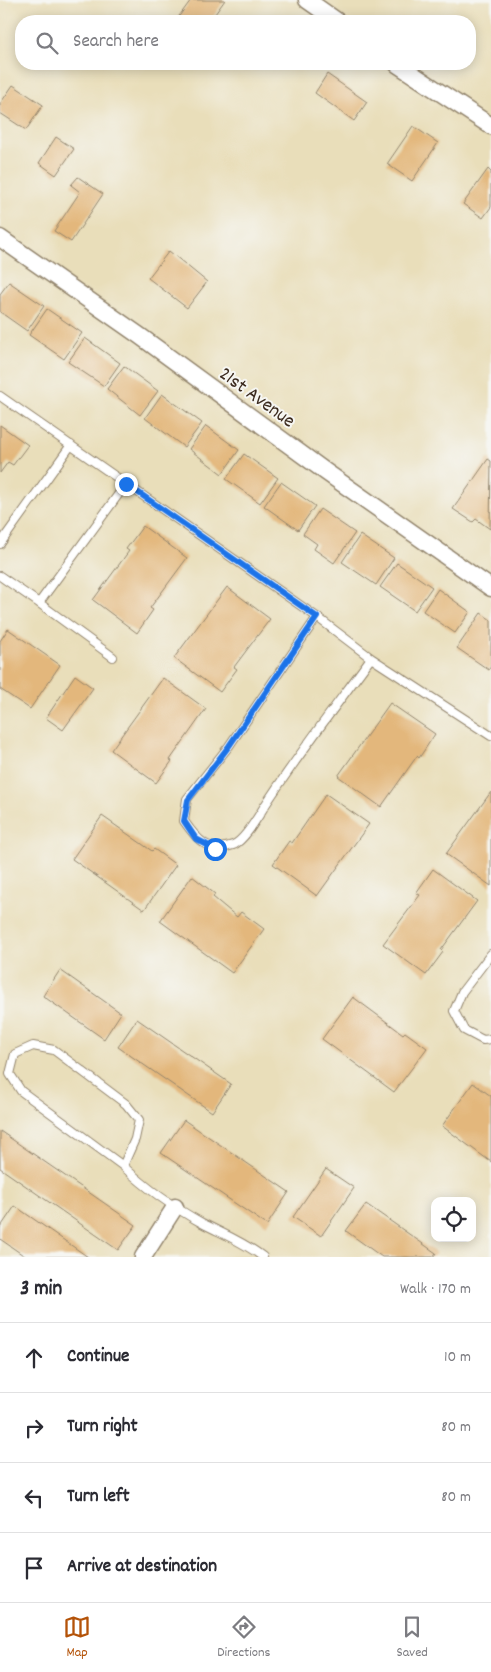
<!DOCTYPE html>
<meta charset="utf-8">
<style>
:root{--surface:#fff;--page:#f7f7f7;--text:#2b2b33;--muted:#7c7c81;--line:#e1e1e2;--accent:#b45309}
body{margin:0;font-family:Dekko,sans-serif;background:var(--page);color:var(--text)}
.controls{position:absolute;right:15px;bottom:15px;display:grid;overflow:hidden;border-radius:10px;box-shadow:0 2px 12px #0003}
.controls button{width:45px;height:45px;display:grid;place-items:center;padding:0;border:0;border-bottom:1px solid var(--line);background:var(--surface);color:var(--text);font:25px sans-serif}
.stop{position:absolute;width:15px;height:15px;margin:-11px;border:4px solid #1a73e8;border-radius:50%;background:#fff}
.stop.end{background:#1a73e8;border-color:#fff;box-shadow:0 1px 5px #0008}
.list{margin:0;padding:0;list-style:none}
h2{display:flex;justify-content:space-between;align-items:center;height:65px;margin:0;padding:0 20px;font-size:21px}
h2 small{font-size:16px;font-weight:400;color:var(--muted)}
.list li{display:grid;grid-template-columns:32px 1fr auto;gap:15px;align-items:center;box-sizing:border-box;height:70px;padding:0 20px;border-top:1px solid var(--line)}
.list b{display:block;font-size:19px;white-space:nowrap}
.list em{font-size:16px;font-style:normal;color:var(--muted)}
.icon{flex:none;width:28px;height:28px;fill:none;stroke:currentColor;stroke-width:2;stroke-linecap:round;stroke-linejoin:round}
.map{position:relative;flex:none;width:491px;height:1257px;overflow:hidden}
.search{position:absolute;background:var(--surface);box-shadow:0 2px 12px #0003;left:15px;right:15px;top:15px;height:55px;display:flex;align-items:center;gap:12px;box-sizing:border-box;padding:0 18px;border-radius:20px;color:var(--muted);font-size:19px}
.sheet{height:345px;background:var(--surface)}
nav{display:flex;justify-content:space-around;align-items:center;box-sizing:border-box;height:70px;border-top:1px solid var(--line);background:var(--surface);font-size:14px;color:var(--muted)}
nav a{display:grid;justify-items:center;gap:2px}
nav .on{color:var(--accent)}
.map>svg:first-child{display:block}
</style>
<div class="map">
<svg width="491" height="1257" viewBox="0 0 491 1257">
<rect width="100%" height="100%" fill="#f6f6f2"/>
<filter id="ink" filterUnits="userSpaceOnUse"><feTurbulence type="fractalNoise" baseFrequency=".02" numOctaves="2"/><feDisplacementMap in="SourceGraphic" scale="10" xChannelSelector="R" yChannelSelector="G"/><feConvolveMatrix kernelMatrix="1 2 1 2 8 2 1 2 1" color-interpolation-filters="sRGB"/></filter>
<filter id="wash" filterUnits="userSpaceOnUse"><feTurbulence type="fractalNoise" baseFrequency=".0096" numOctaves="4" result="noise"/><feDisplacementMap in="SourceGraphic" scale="20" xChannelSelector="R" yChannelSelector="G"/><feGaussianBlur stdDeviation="1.12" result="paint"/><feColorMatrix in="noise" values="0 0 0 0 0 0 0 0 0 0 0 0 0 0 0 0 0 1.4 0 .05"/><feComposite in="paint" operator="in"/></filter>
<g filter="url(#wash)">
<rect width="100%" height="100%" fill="#e9deba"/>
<g id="blocks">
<path fill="#e3b77b" d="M191,0H225L210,21H180L177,19Z
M327,74L367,102L354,121L315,93Z
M13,85L43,105L26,130L0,113V104Z
M413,126L438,143L412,181L387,164Z
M56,137L74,149L56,175L39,163Z
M488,169L491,172V207L483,218L463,204Z
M78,177L103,194L71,242L54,231L80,192L71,185Z
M169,251L207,282L187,308L148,278Z
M9,282L44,306L27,331L0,312V294Z
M47,309L82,333L64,359L29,335Z
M85,338L120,363L104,386L68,362Z
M124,366L158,391L140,415L107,389Z
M162,394L202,423L184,447L145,418Z
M0,425L28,445L13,465L8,462L0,473Z
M206,426L239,450L222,474L189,449Z
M244,454L278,478L260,503L226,479Z
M488,459L491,461L490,529L476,519L473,522L453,509Z
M281,482L315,506L298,530L264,506Z
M320,509L355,533L334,563L314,549L317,544L303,534Z
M143,526L187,558L150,608L153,610L137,633L93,600L129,551L126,549Z
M360,535L394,558L376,585L342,562Z
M397,563L432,587L415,611L380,587Z
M227,587L270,619L234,667L237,669L220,692L174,658Z
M438,589L470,612L455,633L423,611Z
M481,613L491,620V666L489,670L457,648Z
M8,629L60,665L30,709L0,689V641Z
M75,675L93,688L63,730L46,718Z
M163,678L206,709L170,760L172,761L156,783L111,750Z
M390,703L435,734L419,758L417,756L381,807L338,776Z
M491,792V886L446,854Z
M326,794L369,824L317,896L273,864L289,841L292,843Z
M102,816L152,851L154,849L176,865L144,910L72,859Z
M433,869L477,901L441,950L443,952L426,975L383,944L420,895L416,893Z
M192,876L215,894L213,897L237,917L241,912L264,929L232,973L160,921Z
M60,970L121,1013L104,1039L43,996Z
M353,997L403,1034L405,1032L427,1048L394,1092L322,1039Z
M137,1019L231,1084L212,1112L118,1047Z
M473,1083L491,1096V1162L442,1126Z
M184,1120L289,1192L267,1225L161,1153Z
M0,1131L136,1225L118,1250L0,1168Z
M326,1169L354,1188L321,1236L293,1217Z
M366,1204L436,1253L433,1257H382L346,1231Z
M15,1206L88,1257H26L0,1239V1228Z"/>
</g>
</g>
<g filter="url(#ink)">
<use href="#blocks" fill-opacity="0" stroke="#92846c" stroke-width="1"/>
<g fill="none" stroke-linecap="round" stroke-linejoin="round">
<g stroke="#92846c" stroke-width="10">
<path id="lane" d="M0,396L317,617L371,658L491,736
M0,544L71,445
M0,576L39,603L126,484
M39,603L113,657
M317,617L229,746L187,799L184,821C197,840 209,854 233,845C244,841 258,817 264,807C297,756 335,707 371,658
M491,954L462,992L454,1011L464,1030L483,1040L491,1039
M33,1046L54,1050L126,1104L139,1120L135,1139L123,1166L21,1091L10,1074L15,1054Z
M123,1166C147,1189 173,1207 202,1223C223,1234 244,1242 263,1257"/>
</g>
<g stroke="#92846c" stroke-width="19">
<path id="street" d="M307,0L337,21
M397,64L491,126
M0,238L140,336L326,472L491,588
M143,1257L175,1207"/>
</g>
<use href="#lane" stroke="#fff" stroke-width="8"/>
<use href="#street" stroke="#fff" stroke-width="16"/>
</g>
</g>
<g fill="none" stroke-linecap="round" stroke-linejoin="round" filter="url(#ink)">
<path stroke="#1a73e8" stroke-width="6" d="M126,484L317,617L229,746L188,800L184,821L196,839L215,849"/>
</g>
<g text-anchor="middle" stroke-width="4" stroke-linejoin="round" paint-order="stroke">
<g font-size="20" fill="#3b2a1e" stroke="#f6f6f2">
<text transform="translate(258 396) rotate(36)" y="7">21st Avenue</text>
</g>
</g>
</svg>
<div class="controls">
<button><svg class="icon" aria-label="locate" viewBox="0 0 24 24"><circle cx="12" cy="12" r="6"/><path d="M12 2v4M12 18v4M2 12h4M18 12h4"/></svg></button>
</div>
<div class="stop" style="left:215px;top:849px"></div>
<div class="stop end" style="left:126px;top:484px"></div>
<div class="search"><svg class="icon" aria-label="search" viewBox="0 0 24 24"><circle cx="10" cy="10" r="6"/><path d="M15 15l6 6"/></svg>Search here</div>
</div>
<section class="sheet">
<h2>3 min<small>Walk · 170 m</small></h2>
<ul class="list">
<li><svg class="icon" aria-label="ahead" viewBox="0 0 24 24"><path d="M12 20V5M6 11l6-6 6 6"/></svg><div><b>Continue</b></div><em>10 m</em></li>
<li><svg class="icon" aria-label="right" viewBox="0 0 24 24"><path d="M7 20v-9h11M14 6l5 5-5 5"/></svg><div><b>Turn right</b></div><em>80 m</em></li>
<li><svg class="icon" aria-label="left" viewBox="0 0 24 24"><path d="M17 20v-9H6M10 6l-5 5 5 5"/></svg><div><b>Turn left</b></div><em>80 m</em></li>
<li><svg class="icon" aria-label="arrive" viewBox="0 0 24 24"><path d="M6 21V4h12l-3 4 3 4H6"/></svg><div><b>Arrive at destination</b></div></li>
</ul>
</section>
<nav>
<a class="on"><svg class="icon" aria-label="map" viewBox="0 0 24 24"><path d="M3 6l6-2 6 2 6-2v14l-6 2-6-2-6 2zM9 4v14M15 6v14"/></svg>Map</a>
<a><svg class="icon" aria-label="directions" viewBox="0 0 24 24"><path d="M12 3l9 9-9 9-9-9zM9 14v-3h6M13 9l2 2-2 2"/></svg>Directions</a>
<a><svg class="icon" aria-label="saved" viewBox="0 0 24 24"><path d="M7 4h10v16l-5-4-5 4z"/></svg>Saved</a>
</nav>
